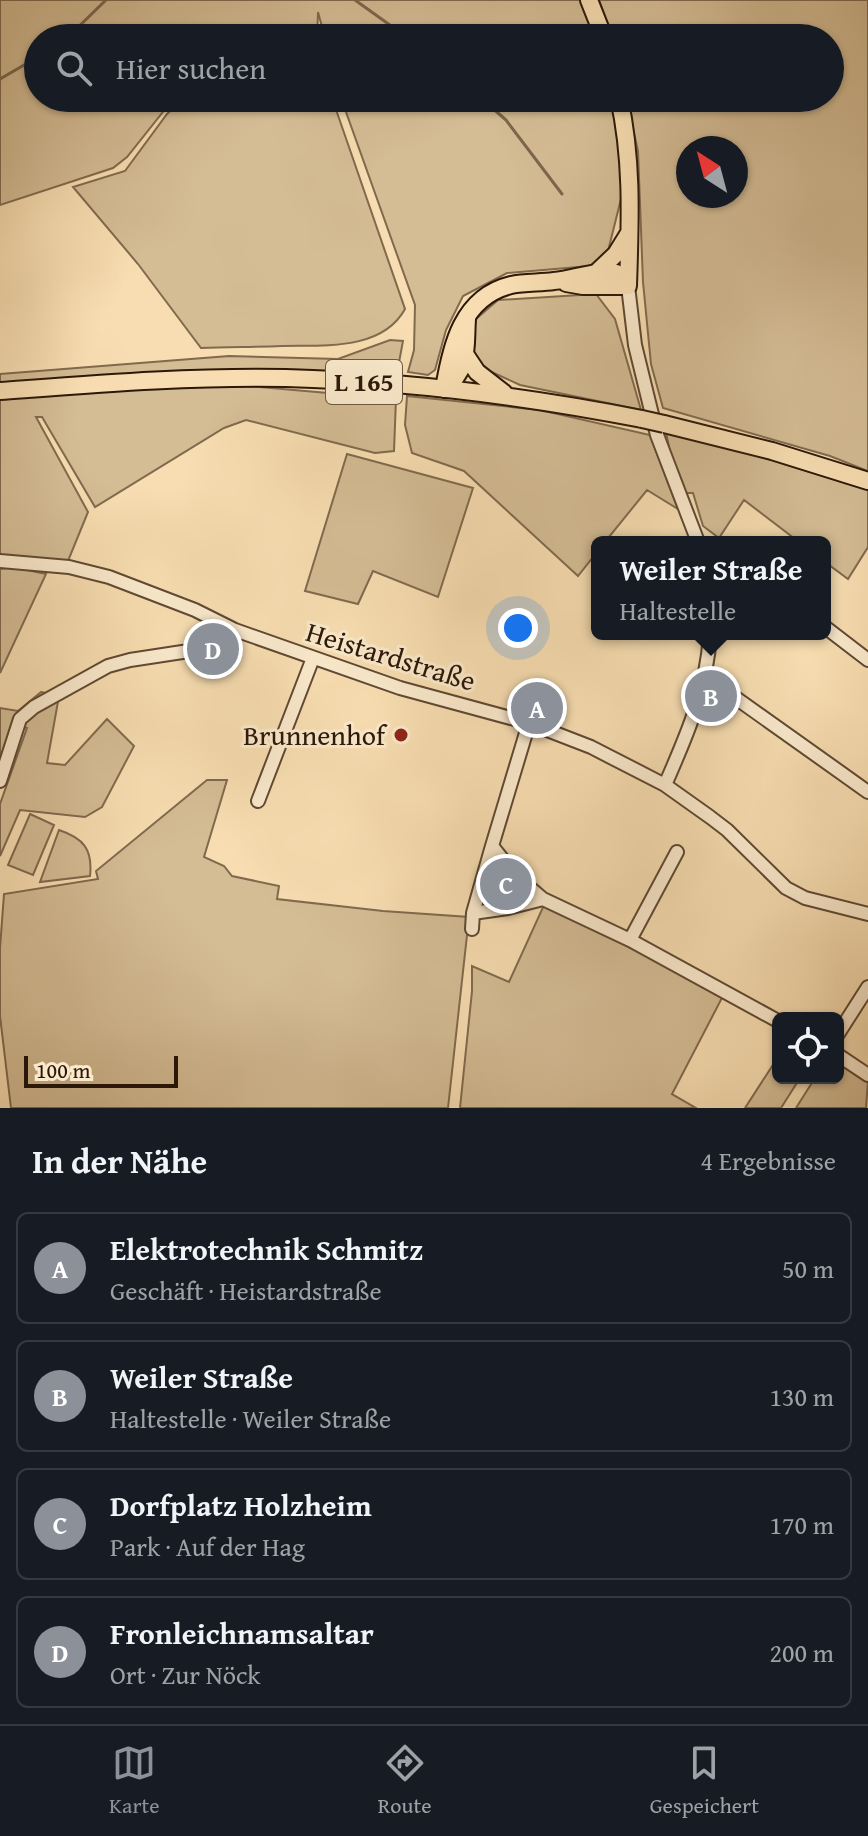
<!DOCTYPE html>
<html lang="de">
<meta charset="utf-8">
<style>
:root{--surface:#171b24;--page:#20242c;--text:#f1f3f6;--muted:#9ea1a6;--line:#363941;--accent:#8c9099}
body{margin:0;font-family:"Gentium Book Plus",serif;background:var(--page);color:var(--text)}
.controls{position:absolute;right:24px;bottom:24px;display:grid;overflow:hidden;border-radius:12px;box-shadow:0 2px 6px #0004}
.controls button{width:72px;height:72px;display:grid;place-items:center;padding:0;border:0;border-bottom:2px solid var(--line);background:var(--surface);color:var(--text);font:40px sans-serif}
.compass{position:absolute;left:676px;top:136px;width:72px;height:72px;border-radius:50%;background:var(--surface);box-shadow:0 2px 6px #0004;rotate:324deg}
.scale{position:absolute;left:24px;bottom:20px;width:154px;box-sizing:border-box;padding-left:8px;border:4px solid #2c1808;border-top:0;font-size:22px;line-height:28px;white-space:nowrap;color:#2c1808;-webkit-text-stroke:6px #fae9cc;paint-order:stroke}
.you{position:absolute;left:518px;top:628px;width:28px;height:28px;margin:-20px;border:6px solid #fff;border-radius:50%;background:#1a73e8;box-shadow:0 0 0 12px #1a73e833}
.badge{display:grid;place-items:center;width:52px;height:52px;border-radius:50%;background:var(--accent);color:#fff;font-size:26px;font-weight:700}
.pin{position:absolute;translate:-50% -50%;border:4px solid #fff;box-shadow:0 2px 8px #0006}
.popup{position:absolute;left:591px;top:536px;width:240px;height:104px;box-sizing:border-box;display:grid;place-content:center;border-radius:12px;background:var(--surface);filter:drop-shadow(0 2px 6px #0005);font-size:26px;white-space:nowrap;color:var(--muted)}
.popup b{font-size:30px;color:var(--text)}
.popup::after{content:'';position:absolute;left:50%;top:100%;margin-left:-16px;border:16px solid transparent;border-top-color:var(--surface)}
.list{margin:0;padding:0;list-style:none}
h2{display:flex;justify-content:space-between;align-items:center;height:104px;margin:0;padding:0 32px;font-size:34px}
h2 small{font-size:26px;font-weight:400;color:var(--muted)}
.list li{display:grid;grid-template-columns:52px 1fr auto;gap:24px;align-items:center;box-sizing:border-box;height:112px;margin:0 16px 16px;padding:0 16px;border:2px solid var(--line);border-radius:12px}
.list b{display:block;font-size:30px;white-space:nowrap}
.list p{margin:0;font-size:26px;white-space:nowrap;color:var(--muted)}
.list em{font-size:26px;font-style:normal;color:var(--muted)}
.icon{flex:none;width:44px;height:44px;fill:none;stroke:currentColor;stroke-width:2;stroke-linecap:round;stroke-linejoin:round}
.map{position:relative;flex:none;width:868px;height:1108px;overflow:hidden}
.search{position:absolute;background:var(--surface);box-shadow:0 2px 6px #0004;left:24px;right:24px;top:24px;height:88px;display:flex;align-items:center;gap:20px;box-sizing:border-box;padding:0 28px;border-radius:44px;color:var(--muted);font-size:30px}
.sheet{height:616px;background:var(--surface)}
nav{display:flex;justify-content:space-around;align-items:center;box-sizing:border-box;height:112px;border-top:2px solid var(--line);background:var(--surface);font-size:22px;color:var(--muted)}
nav a{display:grid;justify-items:center;gap:4px}
nav .on{color:var(--accent)}
.map>svg:first-child{display:block}
</style>
<div class="map">
<svg width="868" height="1108" viewBox="0 0 868 1108">
<rect width="100%" height="100%" fill="#f7ddb1"/>
<filter id="stains"><feTurbulence type="fractalNoise" baseFrequency=".0025" numOctaves="4"/><feColorMatrix values="0 0 0 0 .2 0 0 0 0 .09 0 0 0 0 .02 0 0 0 .5 -.17"/></filter>
<radialGradient id="worn" r=".72"><stop offset=".6" stop-color="#630" stop-opacity="0"/><stop offset="1" stop-color="#630" stop-opacity=".3"/></radialGradient>
<path fill="#d4bc94" stroke="#806a4e" stroke-width="2" fill-rule="evenodd" d="M0,0H584L600,38H325L318,12L317,38H38V98H174L127,157L113,168L0,205Z
M599,0H868V471L830,456L663,408L651,364L643,282L638,151L626,98H830V38H613ZM688,148H736V196H688Z
M184,98H332L405,309C382,351 323,345 282,346C255,347 228,347 201,348L138,264L73,187L125,171L167,114Z
M341,98H613L622,148L621,199L608,251L590,266L507,273L463,296L446,330L435,370L428,375L408,372L414,350L415,305Z
M596,294L615,319L641,410L520,385L485,369L469,350L476,319L498,300Z
M390,340L403,341L397,373L217,371L0,383V374L229,356L338,359Z
M224,384L396,399L394,451L375,453L246,420L224,428L95,507L42,417H36L88,512L68,561L0,558V398Z
M407,396L540,410L650,435L678,509L647,490L605,542H597V552L578,576L464,471L412,453L405,425Z
M666,432L732,448L868,490V547L848,579L825,562V542H799L744,500L719,538L703,526L693,493H686L671,457Z
M347,454L473,488L438,597L373,571L358,604L305,591Z
M13,567L46,574L0,673V569Z
M41,692L59,696L47,763L65,765L107,719L134,746L102,807L85,817L20,810L0,856V804L27,728L22,727L0,785V708L18,711Z
M207,780H227L204,857L224,866L232,876L279,886L277,899L383,911L469,917L448,1108H11L0,1016V948L4,894L98,879L96,871Z
M30,814L54,825L33,875L8,865Z
M59,830C83,838 93,849 90,876L40,882Z
M498,867L527,891L528,899L485,909Z
M544,905L724,994L672,1094L696,1108H460L472,991V966L509,982Z
M778,1057V1078H800L781,1108H745Z
M838,1063L868,1080L866,1108H796L815,1078H838Z"/>
<g fill="none" stroke-linecap="round" stroke-linejoin="round">
<path stroke="#7c664b" stroke-width="3" d="M355,0L408,38
M67,38L106,0
M0,79L38,57
M481,98L506,120L562,194"/>
<g stroke="#5f4932" stroke-width="16">
<path id="minor" d="M628,286L635,345L657,435L698,542
M0,561L69,567L109,577L195,610L235,630L400,688L529,723L591,747L665,785L710,817L727,830L786,888L805,898L868,914
M825,627L868,660
M705,680L719,686L868,792
M529,723L492,846L515,875L543,899L630,940L778,1021
M0,781L20,719L34,707L108,666L130,660L202,649L226,640L235,630
M665,785C687,735 707,689 710,634
M258,801L313,658
M473,913L508,908L543,899
M472,929L473,913L492,846
M630,940L677,852
M838,1034L868,987
M838,1055L868,1075"/>
</g>
<g stroke="#2c1808" stroke-width="20">
<path id="major" d="M589,0L604,38
M619,98C633,161 630,222 628,286
M596,273L616,254L629,233
M566,283L583,286H628
M465,354L477,372L504,393
M444,389C451,346 462,297 511,285C525,282 540,283 554,281C575,279 595,270 616,273L628,286
M444,389C470,369 465,348 467,319
M0,391C95,384 191,376 286,378C406,381 524,396 642,419
M664,424L772,451L868,481"/>
</g>
<use href="#minor" stroke="#fae9cc" stroke-width="12"/>
<use href="#major" stroke="#f7ddb1" stroke-width="16"/>
<g stroke="#2c1808" stroke-width="20" stroke-linecap="butt">
<path id="major-bridge" d="M642,419L664,424"/>
</g>
<use href="#major-bridge" stroke="#f7ddb1" stroke-width="16"/>
</g>
<circle fill="#8f2418" stroke="#fae9cc" stroke-width="3" cx="401" cy="735" r="8"/>
<g text-anchor="middle" stroke-width="6" stroke-linejoin="round" paint-order="stroke">
<rect fill="#fae9cc" stroke="#6a5743" stroke-width="2" x="326" y="360" width="76" height="44" rx="6"/>
<g font-size="26" font-weight="bold" fill="#2c1808">
<text x="364" y="391">L 165</text>
</g>
<g font-size="28" fill="#2c1808" stroke="#fae9cc">
<text transform="translate(391 656) rotate(17)" y="10">Heistardstraße</text>
</g>
<g font-size="28" fill="#2c1808" stroke="#fae9cc" text-anchor="end">
<text x="385" y="745">Brunnenhof</text>
</g>
</g>
<rect width="100%" height="100%" filter="url(#stains)"/>
<rect width="100%" height="100%" fill="url(#worn)"/>
</svg>
<div class="controls">
<button><svg class="icon" aria-label="locate" viewBox="0 0 24 24"><circle cx="12" cy="12" r="6"/><path d="M12 2v4M12 18v4M2 12h4M18 12h4"/></svg></button>
</div>
<svg class="compass" viewBox="-18 -18 36 36"><path d="M0-13l5 13h-10z" fill="#e53935"/><path d="M0 13l5-13h-10z" fill="#9ea1a6"/></svg>
<div class="scale">100 m</div>
<div class="you"></div>
<div class="pin badge" style="left:537px;top:708px">A</div>
<div class="pin badge" style="left:711px;top:696px">B</div>
<div class="popup"><b>Weiler Straße</b>Haltestelle</div>
<div class="pin badge" style="left:506px;top:884px">C</div>
<div class="pin badge" style="left:213px;top:649px">D</div>
<div class="search"><svg class="icon" aria-label="search" viewBox="0 0 24 24"><circle cx="10" cy="10" r="6"/><path d="M15 15l6 6"/></svg>Hier suchen</div>
</div>
<section class="sheet">
<h2>In der Nähe<small>4 Ergebnisse</small></h2>
<ul class="list">
<li><span class="badge">A</span><div><b>Elektrotechnik Schmitz</b><p>Geschäft · Heistardstraße</p></div><em>50 m</em></li>
<li><span class="badge">B</span><div><b>Weiler Straße</b><p>Haltestelle · Weiler Straße</p></div><em>130 m</em></li>
<li><span class="badge">C</span><div><b>Dorfplatz Holzheim</b><p>Park · Auf der Hag</p></div><em>170 m</em></li>
<li><span class="badge">D</span><div><b>Fronleichnamsaltar</b><p>Ort · Zur Nöck</p></div><em>200 m</em></li>
</ul>
</section>
<nav>
<a class="on"><svg class="icon" aria-label="map" viewBox="0 0 24 24"><path d="M3 6l6-2 6 2 6-2v14l-6 2-6-2-6 2zM9 4v14M15 6v14"/></svg>Karte</a>
<a><svg class="icon" aria-label="directions" viewBox="0 0 24 24"><path d="M12 3l9 9-9 9-9-9zM9 14v-3h6M13 9l2 2-2 2"/></svg>Route</a>
<a><svg class="icon" aria-label="saved" viewBox="0 0 24 24"><path d="M7 4h10v16l-5-4-5 4z"/></svg>Gespeichert</a>
</nav>
